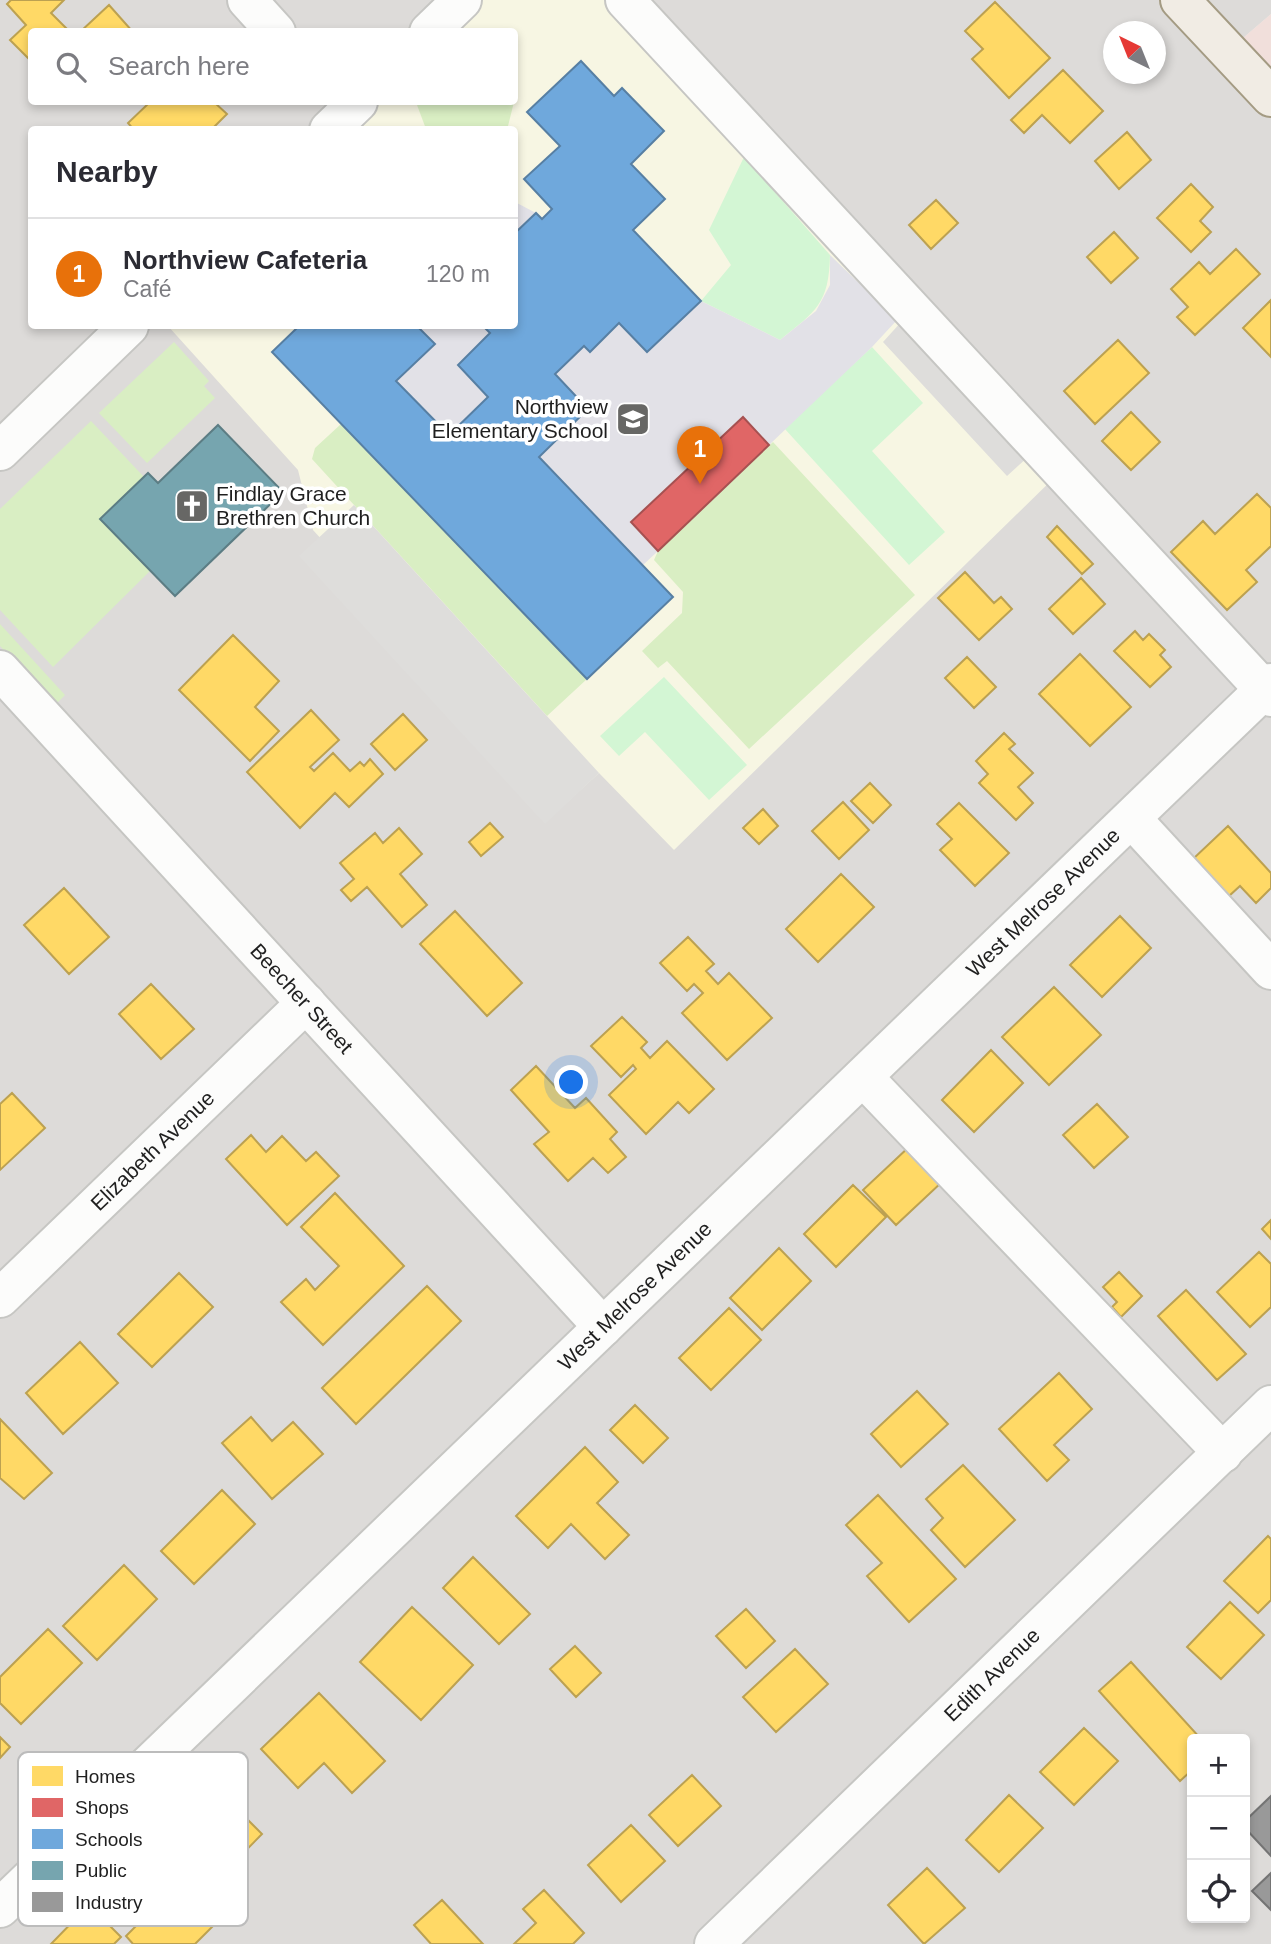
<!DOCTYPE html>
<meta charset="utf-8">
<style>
:root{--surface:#fff;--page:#f2f2f3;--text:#2b2b33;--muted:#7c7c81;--line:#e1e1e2;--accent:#b45309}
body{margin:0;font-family:Arial,sans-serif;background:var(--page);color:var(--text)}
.controls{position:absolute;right:21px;bottom:21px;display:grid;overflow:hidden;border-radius:7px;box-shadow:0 4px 10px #0003}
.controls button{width:63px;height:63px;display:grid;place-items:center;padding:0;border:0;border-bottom:2px solid var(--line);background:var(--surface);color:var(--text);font:35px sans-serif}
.compass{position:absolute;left:1103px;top:21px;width:63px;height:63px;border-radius:50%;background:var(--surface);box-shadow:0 4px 10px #0003;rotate:317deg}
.you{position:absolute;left:572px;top:1083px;width:24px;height:24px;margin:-18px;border:5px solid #fff;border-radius:50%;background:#1a73e8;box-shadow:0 0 0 10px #1a73e833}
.badge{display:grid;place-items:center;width:46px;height:46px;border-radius:50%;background:var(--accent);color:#fff;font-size:23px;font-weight:700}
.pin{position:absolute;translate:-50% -58px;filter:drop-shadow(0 2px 4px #0008)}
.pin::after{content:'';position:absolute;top:37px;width:24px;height:21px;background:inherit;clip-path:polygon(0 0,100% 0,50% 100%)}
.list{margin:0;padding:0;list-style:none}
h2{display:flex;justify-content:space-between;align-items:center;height:91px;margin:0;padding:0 28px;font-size:30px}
h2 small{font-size:23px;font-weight:400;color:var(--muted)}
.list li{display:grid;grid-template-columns:46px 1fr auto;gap:21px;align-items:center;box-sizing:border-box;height:112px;padding:0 28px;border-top:2px solid var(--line)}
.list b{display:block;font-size:26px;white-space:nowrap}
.list p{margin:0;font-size:23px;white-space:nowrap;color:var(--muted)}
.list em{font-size:23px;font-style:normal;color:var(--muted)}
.icon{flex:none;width:38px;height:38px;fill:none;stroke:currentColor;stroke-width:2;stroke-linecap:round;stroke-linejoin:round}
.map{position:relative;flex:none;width:1271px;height:1944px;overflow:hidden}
.search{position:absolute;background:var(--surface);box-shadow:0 4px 10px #0003;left:28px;top:28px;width:490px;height:77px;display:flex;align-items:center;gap:18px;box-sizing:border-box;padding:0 24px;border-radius:7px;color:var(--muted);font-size:26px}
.panel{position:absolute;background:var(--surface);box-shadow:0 4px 10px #0003;left:28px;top:126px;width:490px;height:203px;border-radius:7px}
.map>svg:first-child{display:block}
</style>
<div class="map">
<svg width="1271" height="1944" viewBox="0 0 1271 1944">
<rect width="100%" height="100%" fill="#eeece7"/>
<path fill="#dddbd9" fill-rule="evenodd" d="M0,0H1271V14L1228,51L1271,97V1944H0ZM32,32H514V102H32ZM1114,32H1156V74H1114ZM32,130H514V326H32ZM1192,1739H1245V1918H1192Z"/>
<path fill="#f1dfdb" d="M1271,14V98L1228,51Z"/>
<path fill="#f7f6e3" d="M461,0H625L1061,471L674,850L599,773L564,805L313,530L298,470L168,326H514V130L329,129L358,102H514V32L429,31Z"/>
<path fill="#d9eec3" d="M421,102H514L507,130L426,129L417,105Z
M174,342L209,381L204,386L215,398L147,463L99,413Z
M91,421L144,477L100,519L150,571L53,667L0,610V509Z
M341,424L587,679L547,716L312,459L315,448Z
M773,442L915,595L749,749L667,661L658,668L642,651L682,613L683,592L654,560L658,551Z
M0,624L65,695L55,705L0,646Z"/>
<path fill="#d3f6d4" d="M744,157L830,255C829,304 816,311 780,340L701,301L731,265L709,230Z
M872,347L923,403L872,451L945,532L909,565L784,428Z
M664,677L747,765L709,800L645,732L619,756L600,736Z"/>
<path fill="#dedddb" d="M912,310L1039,447L1007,476L883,342Z
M354,505L599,773L545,824L299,556Z"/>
<path fill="#e2e1e7" d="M515,202L536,213L515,234Z
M830,255L897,320L872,347L769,445L742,417L631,522L658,551L643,565L539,457L588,410L555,374L584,346L590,351L619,323L647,352L701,301L780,340L816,311L830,285Z
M417,326H483L490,333L458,365L488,397L449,435L396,381L435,344Z"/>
<path fill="#ffd966" stroke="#bca151" stroke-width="2" d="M11,0H64L51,13L67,29L32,32V62L10,40L26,25L7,4Z
M995,2L1050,58L1009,98L972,59L983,49L965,31Z
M109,5L133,32H80Z
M1063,70L1103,111L1070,143L1042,115L1024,133L1011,120Z
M150,102H214L227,114L211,130H134L128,123Z
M1127,132L1151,160L1119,189L1095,161Z
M1191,184L1213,207L1200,221L1211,232L1191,252L1157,218Z
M936,200L958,223L931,249L909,225Z
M1114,232L1138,258L1111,283L1087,257Z
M1236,249L1260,274L1195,335L1177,317L1188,307L1171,289L1199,262L1210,274Z
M1271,300V357L1243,328Z
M1118,340L1149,373L1095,424L1064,391Z
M1131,412L1160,442L1131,470L1102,441Z
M1257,494L1271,508V546L1246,570L1257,582L1227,610L1171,552L1203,521L1215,534Z
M1057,526L1093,564L1082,574L1047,537Z
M965,572L994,603L1001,597L1012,609L979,640L938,598Z
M1081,578L1105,604L1073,634L1049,609Z
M1135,631L1143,640L1149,634L1165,650L1160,655L1171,667L1150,687L1114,651Z
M233,635L279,681L255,707L279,731L250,761L179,690Z
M1080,654L1131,707L1090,746L1039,694Z
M967,657L996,687L974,708L945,678Z
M311,710L339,740L310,767L314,771L333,753L350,771L360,762L364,766L370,759L383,774L349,807L335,793L300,828L247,772Z
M403,714L427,740L395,770L371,744Z
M1004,733L1015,744L1009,749L1033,773L1018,787L1033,803L1016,820L979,783L988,774L976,761Z
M870,783L891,805L873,823L851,801Z
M843,802L869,830L839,859L812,831Z
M959,803L1009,853L975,886L940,850L952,839L937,824Z
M763,809L778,826L759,844L743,828Z
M490,823L503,837L481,856L469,842Z
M1228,826L1271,873V888L1256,903L1240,886L1229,896L1194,858Z
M399,828L422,854L400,874L427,905L402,927L367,887L351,901L341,890L354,879L340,863L375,833L383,843Z
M841,874L874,907L818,962L786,929Z
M64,888L109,937L69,974L24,925Z
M455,911L522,983L487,1016L420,944Z
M1120,916L1151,948L1102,997L1070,965Z
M688,937L714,964L706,971L718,984L729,973L772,1018L727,1060L682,1013L703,993L694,984L687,991L660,963Z
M151,984L194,1029L161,1059L119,1014Z
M1054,987L1101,1035L1049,1085L1002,1037Z
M622,1017L647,1042L641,1048L650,1058L667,1041L714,1089L689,1113L678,1102L646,1134L609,1095L636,1069L633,1065L621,1077L591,1046Z
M991,1050L1023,1083L974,1132L942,1100Z
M536,1066L575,1108L586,1098L617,1132L610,1139L626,1157L608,1173L593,1158L568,1181L534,1144L549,1132L511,1090Z
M12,1093L45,1128L0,1170V1104Z
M1097,1104L1128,1137L1094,1168L1063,1135Z
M251,1135L266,1152L282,1136L306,1161L316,1152L339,1176L287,1225L226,1159Z
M910,1146L943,1181L896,1225L863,1190Z
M853,1185L886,1217L836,1267L804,1234Z
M335,1193L404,1266L323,1345L281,1302L306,1279L315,1290L339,1266L301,1227Z
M1271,1220V1239L1262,1229Z
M779,1248L811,1281L762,1330L730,1298Z
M1259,1252L1271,1264V1307L1250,1327L1217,1292Z
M1119,1272L1142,1296L1121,1317L1112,1307L1117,1302L1103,1287Z
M179,1273L213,1307L152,1367L118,1334Z
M427,1286L461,1321L356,1424L322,1388Z
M1186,1290L1246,1354L1217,1380L1158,1316Z
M729,1308L761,1340L711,1390L679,1358Z
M80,1342L118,1383L63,1434L26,1393Z
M1059,1373L1092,1409L1054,1445L1069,1460L1047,1481L999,1429Z
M917,1391L948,1424L901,1467L871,1434Z
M635,1405L668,1438L643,1463L610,1430Z
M251,1417L272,1441L293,1422L323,1454L272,1499L222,1443Z
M0,1419L52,1473L24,1499L0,1478Z
M585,1447L618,1482L597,1503L629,1535L605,1559L571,1524L548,1548L516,1516Z
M963,1465L1015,1520L965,1567L931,1530L943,1518L926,1499Z
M222,1490L255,1524L194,1584L161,1551Z
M878,1495L956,1579L909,1622L867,1576L882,1563L846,1525Z
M1268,1536L1271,1539V1600L1258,1613L1224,1581Z
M473,1557L530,1614L499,1644L443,1588Z
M124,1565L157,1599L97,1660L63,1626Z
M1230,1602L1264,1635L1221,1679L1187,1647Z
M412,1607L473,1665L421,1720L360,1662Z
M746,1609L775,1641L746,1668L716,1636Z
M48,1629L82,1663L21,1724L0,1703V1677Z
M575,1646L601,1673L576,1697L550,1669Z
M795,1649L828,1684L776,1732L743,1697Z
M1131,1662L1201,1739H1192V1770L1180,1781L1099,1691Z
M319,1693L385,1761L352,1793L324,1763L298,1788L261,1749Z
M1084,1728L1118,1761L1074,1805L1040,1772Z
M0,1737L10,1747L0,1758Z
M692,1775L721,1806L678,1846L649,1815Z
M1009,1795L1043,1828L999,1872L966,1840Z
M224,1796L262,1834L219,1878L172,1831L188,1814L197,1823Z
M631,1825L665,1861L621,1902L588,1865Z
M155,1851L221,1918L195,1944H133L126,1936L151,1911L122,1882Z
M927,1868L965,1908L924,1944L888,1905Z
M544,1890L584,1933L573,1944H514L536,1923L523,1909Z
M442,1900L483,1944H431L414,1925Z
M89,1905L121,1937L114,1944H51Z"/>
<path fill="#e06666" stroke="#a65151" stroke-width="2" d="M743,417L769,445L658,551L631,522Z"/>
<path fill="#6fa8dc" stroke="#577fa3" stroke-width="2" d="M581,61L614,96L622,88L664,131L631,164L665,199L633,230L701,301L647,352L619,323L590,352L584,346L555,374L588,409L539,457L673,597L587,679L272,352L299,326H417L435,344L396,381L449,435L488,397L458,365L490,333L483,326H514V234L536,213L542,219L552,209L524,179L560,146L527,112Z"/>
<path fill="#76a5af" stroke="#5c7d84" stroke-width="2" d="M218,425L283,492L175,596L100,519L148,473L158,483Z"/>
<path fill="#999" stroke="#747474" stroke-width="2" d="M1271,1796V1856L1245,1828V1821Z
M1271,1873V1910L1252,1891Z"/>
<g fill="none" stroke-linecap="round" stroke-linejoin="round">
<g stroke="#c6c6c3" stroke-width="42">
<g id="minor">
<path d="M247,0L276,32"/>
<path d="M625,0L1271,697"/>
<path d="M429,32L462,0"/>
<path d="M329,130L358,102"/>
<path d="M0,451L129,326"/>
<path id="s1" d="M0,670L603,1327"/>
<path d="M1132,819L1271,970"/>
<path d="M864,1078L1223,1453"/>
<path id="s2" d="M0,1298L306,1003"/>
<path id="s3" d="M0,1908L1271,683"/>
<path id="s4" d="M714,1944L1271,1405"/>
</g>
</g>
<g stroke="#a49b83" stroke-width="42">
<path id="major" d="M1180,0L1271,97"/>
</g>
<use href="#minor" stroke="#fcfcfb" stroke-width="38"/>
<use href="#major" stroke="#f1ece4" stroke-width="38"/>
</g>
<defs>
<g id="school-square" transform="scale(1.75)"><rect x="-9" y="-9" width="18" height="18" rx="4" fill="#676765" stroke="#fff"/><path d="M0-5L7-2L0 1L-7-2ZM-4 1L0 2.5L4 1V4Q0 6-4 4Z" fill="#fff"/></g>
<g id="church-square" transform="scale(1.75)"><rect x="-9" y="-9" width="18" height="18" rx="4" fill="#676765" stroke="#fff"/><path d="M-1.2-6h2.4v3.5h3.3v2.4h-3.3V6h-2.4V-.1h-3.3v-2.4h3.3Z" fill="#fff"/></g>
</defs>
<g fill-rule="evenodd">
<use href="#school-square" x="633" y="419"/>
<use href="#church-square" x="192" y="506"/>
</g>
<g text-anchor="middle" stroke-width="7" stroke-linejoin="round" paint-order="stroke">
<g font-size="21" fill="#1f1f1f" stroke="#fff" text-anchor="end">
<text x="608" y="414">Northview<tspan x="608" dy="24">Elementary School</tspan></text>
<text x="216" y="501" text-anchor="start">Findlay Grace<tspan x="216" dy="24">Brethren Church</tspan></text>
</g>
<g font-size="21" fill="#1f1f1f" stroke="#fff">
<text dy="7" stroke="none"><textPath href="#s3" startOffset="1449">West Melrose Avenue</textPath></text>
<text dy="7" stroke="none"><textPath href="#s1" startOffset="446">Beecher Street</textPath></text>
<text dy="7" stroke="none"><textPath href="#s2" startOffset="212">Elizabeth Avenue</textPath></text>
<text dy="7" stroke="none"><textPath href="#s3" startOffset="882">West Melrose Avenue</textPath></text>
<text dy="7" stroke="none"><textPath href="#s4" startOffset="387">Edith Avenue</textPath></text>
</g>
</g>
<rect x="18" y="1752" width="230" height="174" rx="10" fill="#fff" stroke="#bcbcbc" stroke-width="2"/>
<rect x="32" y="1766" width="31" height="20" fill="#ffd966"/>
<rect x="32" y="1798" width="31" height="19" fill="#e06666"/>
<rect x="32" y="1829" width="31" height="20" fill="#6fa8dc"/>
<rect x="32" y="1861" width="31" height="19" fill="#76a5af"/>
<rect x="32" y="1892" width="31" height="20" fill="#999"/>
<g font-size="19" fill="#1f1f1f">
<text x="75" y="1783">Homes</text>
<text x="75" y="1814">Shops</text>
<text x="75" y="1846">Schools</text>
<text x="75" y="1877">Public</text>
<text x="75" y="1909">Industry</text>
</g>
</svg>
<div class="controls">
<button>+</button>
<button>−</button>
<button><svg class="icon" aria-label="locate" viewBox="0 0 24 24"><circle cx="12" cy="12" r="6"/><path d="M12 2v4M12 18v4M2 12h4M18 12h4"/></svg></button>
</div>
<svg class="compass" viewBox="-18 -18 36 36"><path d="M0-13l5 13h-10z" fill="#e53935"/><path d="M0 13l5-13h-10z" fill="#7c7c81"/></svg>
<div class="you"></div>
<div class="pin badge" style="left:700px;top:484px;background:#e8710a">1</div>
<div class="search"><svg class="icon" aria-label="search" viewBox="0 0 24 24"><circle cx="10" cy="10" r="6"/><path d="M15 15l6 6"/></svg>Search here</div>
<section class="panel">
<h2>Nearby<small></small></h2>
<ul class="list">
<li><span class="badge" style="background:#e8710a">1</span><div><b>Northview Cafeteria</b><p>Café</p></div><em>120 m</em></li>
</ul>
</section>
</div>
